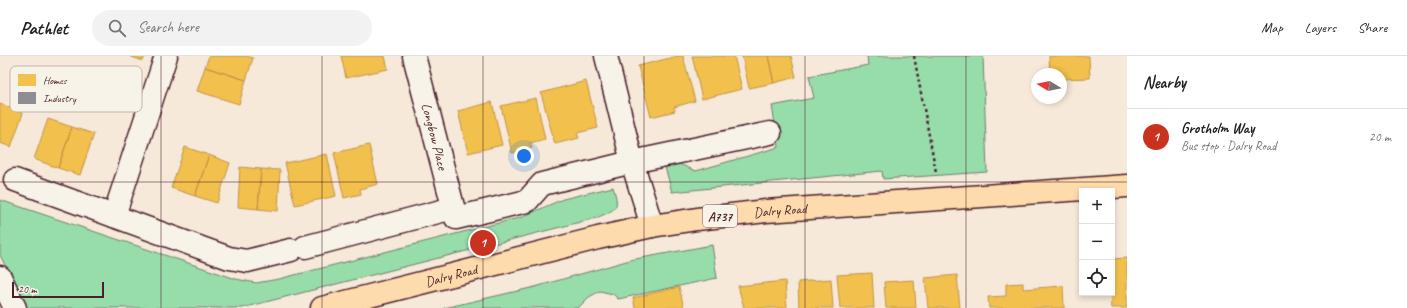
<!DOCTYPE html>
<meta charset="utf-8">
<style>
:root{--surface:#fff;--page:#f2f2f2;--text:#202124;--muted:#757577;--line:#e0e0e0;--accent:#c8321e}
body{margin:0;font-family:Caveat,sans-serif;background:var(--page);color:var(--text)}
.controls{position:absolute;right:12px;bottom:12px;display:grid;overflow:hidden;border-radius:0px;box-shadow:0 2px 6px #0003}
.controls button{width:36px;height:36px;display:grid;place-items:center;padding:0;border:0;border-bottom:1px solid var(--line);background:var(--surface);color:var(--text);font:20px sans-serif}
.compass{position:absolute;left:1031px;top:12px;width:36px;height:36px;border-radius:50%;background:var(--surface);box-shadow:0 2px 6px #0003;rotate:280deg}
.scale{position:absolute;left:12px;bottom:10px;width:92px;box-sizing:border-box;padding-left:4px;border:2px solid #4a1f2b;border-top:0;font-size:11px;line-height:14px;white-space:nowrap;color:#4a1f2b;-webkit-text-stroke:3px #f7f3e8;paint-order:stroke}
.you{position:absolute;left:524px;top:100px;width:14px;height:14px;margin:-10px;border:3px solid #fff;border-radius:50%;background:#1a73e8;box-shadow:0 0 0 6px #1a73e833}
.badge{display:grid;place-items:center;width:26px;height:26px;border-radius:50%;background:var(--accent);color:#fff;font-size:13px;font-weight:700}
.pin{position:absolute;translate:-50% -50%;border:2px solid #fff;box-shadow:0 1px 4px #0006}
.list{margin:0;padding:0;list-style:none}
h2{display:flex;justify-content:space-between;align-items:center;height:52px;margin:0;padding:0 16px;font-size:17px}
h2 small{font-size:13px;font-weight:400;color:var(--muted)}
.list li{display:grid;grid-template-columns:26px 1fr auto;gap:12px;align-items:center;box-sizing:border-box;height:56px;padding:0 16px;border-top:1px solid var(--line)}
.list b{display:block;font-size:15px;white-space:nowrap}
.list p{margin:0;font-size:13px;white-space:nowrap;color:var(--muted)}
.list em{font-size:13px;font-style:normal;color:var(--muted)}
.icon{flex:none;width:22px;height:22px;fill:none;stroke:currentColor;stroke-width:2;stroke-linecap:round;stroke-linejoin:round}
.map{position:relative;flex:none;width:1127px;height:252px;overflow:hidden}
header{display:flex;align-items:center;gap:24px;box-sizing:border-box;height:56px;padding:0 20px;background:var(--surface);border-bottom:1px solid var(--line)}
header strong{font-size:19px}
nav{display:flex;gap:22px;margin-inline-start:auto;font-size:14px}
.search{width:280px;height:36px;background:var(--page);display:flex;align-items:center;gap:10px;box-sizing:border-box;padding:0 14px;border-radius:22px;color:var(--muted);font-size:15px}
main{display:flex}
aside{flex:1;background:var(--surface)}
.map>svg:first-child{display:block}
</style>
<header>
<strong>Pathlet</strong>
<div class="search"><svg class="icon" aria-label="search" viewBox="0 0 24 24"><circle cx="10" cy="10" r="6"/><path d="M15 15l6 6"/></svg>Search here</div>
<nav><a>Map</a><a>Layers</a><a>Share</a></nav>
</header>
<main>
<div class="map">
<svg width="1127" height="252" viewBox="0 0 1127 252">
<rect width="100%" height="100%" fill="#f6e9da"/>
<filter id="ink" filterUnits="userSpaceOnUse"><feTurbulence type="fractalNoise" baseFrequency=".025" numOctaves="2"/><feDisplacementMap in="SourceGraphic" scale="8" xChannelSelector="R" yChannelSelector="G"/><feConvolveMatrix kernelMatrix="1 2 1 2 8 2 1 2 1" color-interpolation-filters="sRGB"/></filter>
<g filter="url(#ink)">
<path fill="#97ddaa" stroke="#707e6a" d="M867,0H983L987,116L883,123L882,115L672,136L665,111L679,108L696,115L779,91L772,50L814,42L809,20L868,9Z
M613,131C620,153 617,153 596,162L242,252H26L0,199V144L236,223L256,227L279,223L522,161L563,143Z
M712,189L717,222L618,243L613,238L600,235L589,241L578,252H444L535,231L630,204Z"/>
<path fill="#f2c14e" stroke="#c09044" d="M129,0H145L143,5Z
M209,0H246L253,2L246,24L205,11Z
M341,0H385L388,13L346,22Z
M678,0H683L695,45L674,51L675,55L651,61L638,10Z
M692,0H734L742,33L702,43Z
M742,0H768L774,27L749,32Z
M768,0H791L796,21L774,27Z
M1049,0H1089L1090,22L1061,23V18H1050Z
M205,11L246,24L239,48L197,35Z
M586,25L598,72L577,77L579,82L555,88L541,37Z
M536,42L545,83L530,87L532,92L512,97L501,50Z
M492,46L502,89L468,97L458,55Z
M0,48L23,57L11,91L0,87Z
M48,63L72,71L58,112L34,103Z
M72,71L94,78L80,119L58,112Z
M369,89L378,128L360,133L361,138L344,142L334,97Z
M185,91L209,99L195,140L171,132Z
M327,98L336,140L295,149L285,107Z
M209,99L230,107L217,147L195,140Z
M240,111L261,113L258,153L238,151Z
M261,113L280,114L278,155L258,153Z
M1127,202V252H1111L1110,237H1112V203Z
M872,217L874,252H840L837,219Z
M957,219L960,252H928L925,222Z
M831,223L833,252H799L798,226Z
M914,224L916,252H886L884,226Z
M785,225L787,252H744L738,230Z
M1023,227V233L1063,230L1064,252H989L988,241L1006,240V228Z
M679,231L684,252H635L633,242Z"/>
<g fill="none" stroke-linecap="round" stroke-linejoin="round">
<g stroke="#4a1f2b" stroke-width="25">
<g id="minor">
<path id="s1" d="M414,0L456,162L527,145L542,128L632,106L770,77"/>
<path d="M606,0L632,106L652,170"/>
<path d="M15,124L229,202L247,205L291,194"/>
<path d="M114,160L166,0"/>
<path d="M305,191L453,152"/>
<path d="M0,221L15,252"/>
</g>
</g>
<g stroke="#4a1f2b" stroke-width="25">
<g id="highway">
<path id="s2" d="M322,252L598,182L652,170L697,163L766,155L1127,130"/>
</g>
</g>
<path stroke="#4a1f2b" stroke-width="2.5" stroke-dasharray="3 3" stroke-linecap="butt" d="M914,0L936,116"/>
<use href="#minor" stroke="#f7f3e8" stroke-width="22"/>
<use href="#highway" stroke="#fedbac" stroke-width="22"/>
</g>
</g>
<path fill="none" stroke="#4a1f2b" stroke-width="1" stroke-opacity="0.55" d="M161,0V252M322,0V252M483,0V252M644,0V252M805,0V252M966,0V252M0,126H1127"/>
<g text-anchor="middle" stroke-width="4" stroke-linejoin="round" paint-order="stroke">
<rect fill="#f7f3e8" stroke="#7e5f64" stroke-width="1" x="703" y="149" width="34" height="22" rx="3"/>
<g font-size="13" font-weight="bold" fill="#4a1f2b">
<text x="720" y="165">A737</text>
</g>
<g font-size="14" fill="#4a1f2b" stroke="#f7f3e8">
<text dy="5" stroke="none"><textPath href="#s1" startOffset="83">Longbow Place</textPath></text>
<text dy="5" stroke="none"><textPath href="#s2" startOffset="469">Dalry Road</textPath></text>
<text dy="5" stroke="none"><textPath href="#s2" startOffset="133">Dalry Road</textPath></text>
</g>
</g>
<rect x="10" y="10" width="132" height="46" rx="6" fill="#f7f3e8" stroke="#c3b3af" stroke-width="1"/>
<rect x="18" y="18" width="18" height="12" fill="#f2c14e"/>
<rect x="18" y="36" width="18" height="12" fill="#8d8d92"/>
<g font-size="11" fill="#4a1f2b">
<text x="43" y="28">Homes</text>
<text x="43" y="46">Industry</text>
</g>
</svg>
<div class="controls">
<button>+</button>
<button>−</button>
<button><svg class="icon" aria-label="locate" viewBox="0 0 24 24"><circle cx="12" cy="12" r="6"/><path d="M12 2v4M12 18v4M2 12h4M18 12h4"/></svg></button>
</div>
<svg class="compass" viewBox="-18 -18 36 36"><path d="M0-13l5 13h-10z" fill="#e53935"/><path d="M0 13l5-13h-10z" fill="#757577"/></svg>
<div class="scale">20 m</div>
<div class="you"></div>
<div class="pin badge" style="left:483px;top:187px">1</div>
</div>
<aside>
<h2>Nearby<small></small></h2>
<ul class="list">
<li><span class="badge">1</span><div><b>Grotholm Way</b><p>Bus stop · Dalry Road</p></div><em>20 m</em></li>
</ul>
</aside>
</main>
